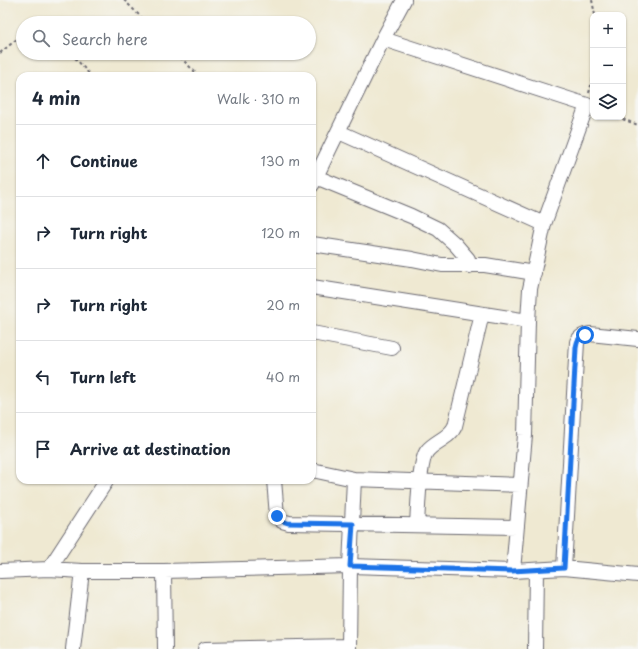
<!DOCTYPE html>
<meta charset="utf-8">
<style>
:root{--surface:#fff;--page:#f6f6f7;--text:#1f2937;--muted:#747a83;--line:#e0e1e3}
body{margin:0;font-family:"Playpen Sans",sans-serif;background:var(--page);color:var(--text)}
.controls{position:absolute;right:12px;top:12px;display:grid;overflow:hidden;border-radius:8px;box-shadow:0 1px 3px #0004}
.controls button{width:36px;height:36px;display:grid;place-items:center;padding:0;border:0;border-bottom:1px solid var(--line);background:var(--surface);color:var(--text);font:20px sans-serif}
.stop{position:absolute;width:12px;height:12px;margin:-9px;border:3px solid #1a73e8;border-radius:50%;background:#fff}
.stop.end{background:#1a73e8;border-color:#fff;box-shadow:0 1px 4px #0008}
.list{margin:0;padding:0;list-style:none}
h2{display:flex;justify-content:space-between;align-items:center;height:52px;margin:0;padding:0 16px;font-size:17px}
h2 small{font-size:13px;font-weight:400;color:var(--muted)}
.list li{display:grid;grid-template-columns:26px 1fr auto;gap:12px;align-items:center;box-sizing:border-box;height:72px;padding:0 16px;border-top:1px solid var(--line)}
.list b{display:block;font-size:15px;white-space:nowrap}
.list em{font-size:13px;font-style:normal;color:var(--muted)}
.icon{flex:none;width:22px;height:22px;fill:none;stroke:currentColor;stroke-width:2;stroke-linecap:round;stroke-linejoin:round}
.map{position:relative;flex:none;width:638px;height:649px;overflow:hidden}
.search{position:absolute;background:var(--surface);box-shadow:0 1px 3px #0004;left:16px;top:16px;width:300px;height:44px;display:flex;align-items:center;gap:10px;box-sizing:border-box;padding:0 14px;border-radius:22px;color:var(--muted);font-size:15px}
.panel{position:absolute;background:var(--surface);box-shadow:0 1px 3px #0004;left:16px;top:72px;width:300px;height:412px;border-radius:12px}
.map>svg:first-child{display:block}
</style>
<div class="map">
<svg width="638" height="649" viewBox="0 0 638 649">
<rect width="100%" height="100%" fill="#f6f6f2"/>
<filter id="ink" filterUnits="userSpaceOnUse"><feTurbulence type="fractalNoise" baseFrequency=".025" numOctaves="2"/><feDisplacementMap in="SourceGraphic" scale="8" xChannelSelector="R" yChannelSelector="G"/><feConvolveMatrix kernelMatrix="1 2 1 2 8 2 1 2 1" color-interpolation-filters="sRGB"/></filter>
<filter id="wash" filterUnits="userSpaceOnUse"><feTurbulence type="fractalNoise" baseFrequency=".012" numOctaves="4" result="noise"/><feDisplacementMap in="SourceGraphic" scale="16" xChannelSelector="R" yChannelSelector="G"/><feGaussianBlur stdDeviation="0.9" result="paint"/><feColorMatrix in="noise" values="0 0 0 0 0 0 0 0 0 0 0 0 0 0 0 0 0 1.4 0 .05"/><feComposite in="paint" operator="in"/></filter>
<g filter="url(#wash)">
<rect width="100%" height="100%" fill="#efe9d2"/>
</g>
<g filter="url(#ink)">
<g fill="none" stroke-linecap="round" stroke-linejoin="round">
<g stroke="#6a6870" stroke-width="16">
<path id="minor" d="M383,39L587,105L544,224L530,289L528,321L525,435L513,571
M339,132L544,224
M316,177L411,216L438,229L455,244L468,259L469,266
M312,185L383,39L404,0
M312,244L412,259L442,265H485L534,273
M312,287L528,321
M312,333L392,348
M312,470L354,479L520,485
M274,480L277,516L282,521L289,523L517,527
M417,525C418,510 419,461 427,451C435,441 450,438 455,426L482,314
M564,568L577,342C580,336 584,335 590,334L638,339
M49,569L107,480
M0,571L49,569L82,571H164L350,566L513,571L564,568L638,575
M164,571L165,649
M73,649L82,571
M205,649L349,646
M349,649L350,566L354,479
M535,649L536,570"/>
</g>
<path stroke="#6a6870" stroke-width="2" stroke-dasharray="3 3" stroke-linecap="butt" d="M124,0L147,23
M592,0L595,15
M0,53L23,34
M71,53L91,76
M176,53L199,76
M589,93L593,78
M617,117L638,125"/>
<use href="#minor" stroke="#fff" stroke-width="14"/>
</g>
</g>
<g fill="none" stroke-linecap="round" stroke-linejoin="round" filter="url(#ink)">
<path stroke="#1a73e8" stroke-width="5" d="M277,516L282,521L288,523L353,524L350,566L512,571L564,568L576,348C577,341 578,338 585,335"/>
</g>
</svg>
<div class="controls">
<button>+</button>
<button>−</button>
<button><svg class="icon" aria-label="layers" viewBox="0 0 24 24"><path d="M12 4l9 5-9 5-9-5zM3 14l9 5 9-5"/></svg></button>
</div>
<div class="stop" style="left:585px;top:335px"></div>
<div class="stop end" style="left:277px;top:516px"></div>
<div class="search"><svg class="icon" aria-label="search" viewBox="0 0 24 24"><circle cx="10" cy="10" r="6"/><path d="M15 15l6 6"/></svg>Search here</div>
<section class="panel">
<h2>4 min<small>Walk · 310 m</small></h2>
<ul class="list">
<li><svg class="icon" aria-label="ahead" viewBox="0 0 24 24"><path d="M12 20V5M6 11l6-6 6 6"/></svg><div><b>Continue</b></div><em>130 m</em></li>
<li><svg class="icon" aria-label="right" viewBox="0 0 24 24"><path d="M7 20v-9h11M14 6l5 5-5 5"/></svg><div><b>Turn right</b></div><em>120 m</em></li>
<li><svg class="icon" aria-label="right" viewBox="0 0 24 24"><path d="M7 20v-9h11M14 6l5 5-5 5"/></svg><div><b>Turn right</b></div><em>20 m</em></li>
<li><svg class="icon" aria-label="left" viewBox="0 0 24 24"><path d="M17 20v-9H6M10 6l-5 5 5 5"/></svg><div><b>Turn left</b></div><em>40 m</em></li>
<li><svg class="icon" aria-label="arrive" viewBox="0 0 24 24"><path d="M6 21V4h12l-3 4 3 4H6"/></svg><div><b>Arrive at destination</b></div></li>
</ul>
</section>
</div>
